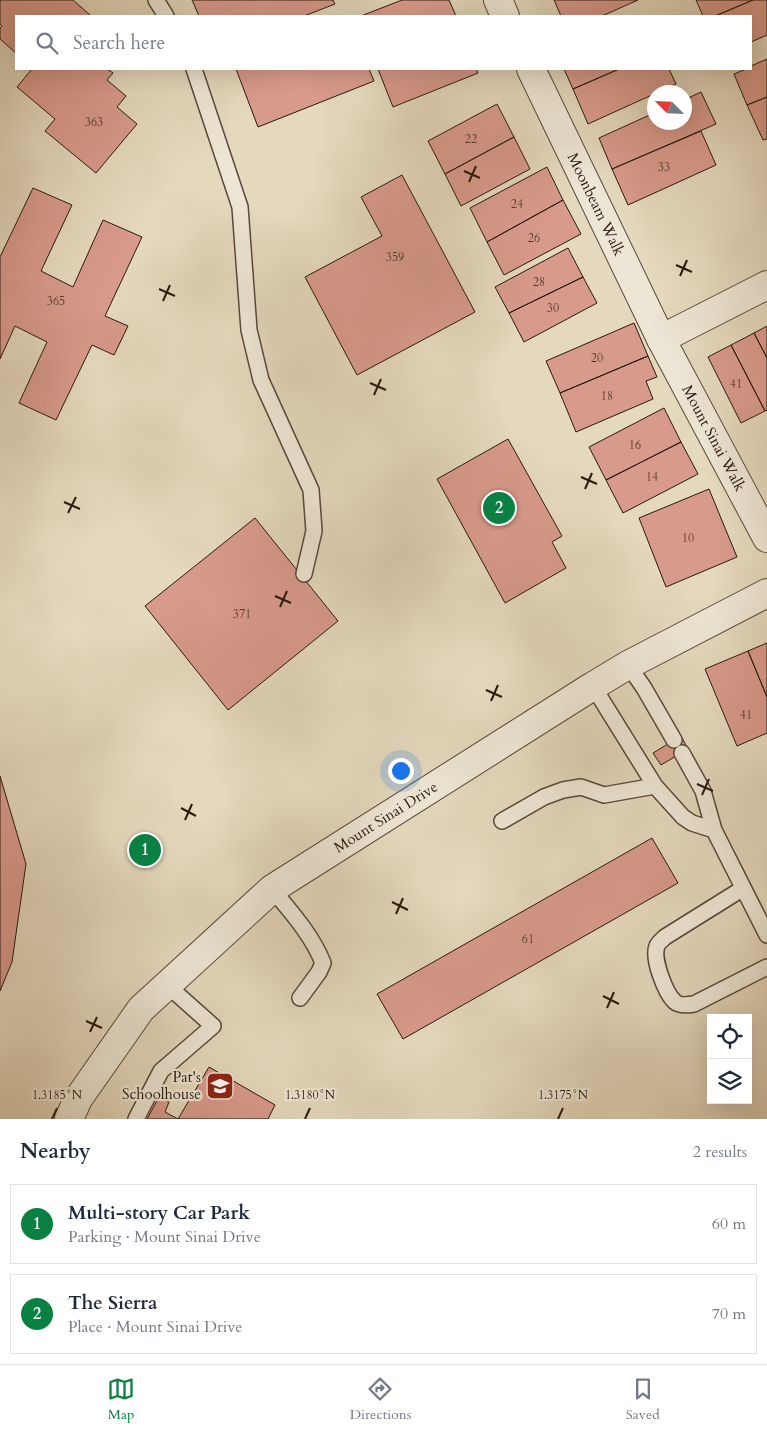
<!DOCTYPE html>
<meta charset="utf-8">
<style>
:root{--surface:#fff;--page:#f6f6f7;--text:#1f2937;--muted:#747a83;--line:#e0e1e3;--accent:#0b8043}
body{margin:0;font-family:Cardo,serif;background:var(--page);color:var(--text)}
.controls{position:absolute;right:15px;bottom:15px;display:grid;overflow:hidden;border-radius:0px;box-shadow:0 5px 20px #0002}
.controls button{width:45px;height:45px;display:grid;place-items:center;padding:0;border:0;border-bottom:1px solid var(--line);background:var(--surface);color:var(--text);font:25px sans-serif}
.compass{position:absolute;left:647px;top:85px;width:45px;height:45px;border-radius:50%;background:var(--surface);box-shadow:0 5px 20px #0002;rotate:294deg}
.you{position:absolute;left:400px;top:770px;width:18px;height:18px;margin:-12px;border:4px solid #fff;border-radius:50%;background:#1a73e8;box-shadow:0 0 0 8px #1a73e833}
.badge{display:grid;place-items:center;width:32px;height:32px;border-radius:50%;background:var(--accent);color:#fff;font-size:16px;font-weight:700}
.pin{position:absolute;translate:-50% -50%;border:2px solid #fff;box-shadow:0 1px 5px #0006}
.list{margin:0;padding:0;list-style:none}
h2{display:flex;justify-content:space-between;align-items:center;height:65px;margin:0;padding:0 20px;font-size:21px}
h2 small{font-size:16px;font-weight:400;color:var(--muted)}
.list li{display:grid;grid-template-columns:32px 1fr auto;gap:15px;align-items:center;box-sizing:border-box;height:80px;margin:0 10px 10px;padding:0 10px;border:1px solid var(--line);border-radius:0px}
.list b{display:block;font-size:19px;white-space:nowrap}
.list p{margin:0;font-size:16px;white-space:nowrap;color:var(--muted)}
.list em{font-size:16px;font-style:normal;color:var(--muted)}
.icon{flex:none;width:28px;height:28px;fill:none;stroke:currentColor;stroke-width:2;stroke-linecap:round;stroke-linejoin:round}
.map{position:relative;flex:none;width:767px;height:1119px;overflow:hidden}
.search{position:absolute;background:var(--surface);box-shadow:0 5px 20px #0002;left:15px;right:15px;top:15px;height:55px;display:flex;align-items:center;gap:12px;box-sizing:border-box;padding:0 18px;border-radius:0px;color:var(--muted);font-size:19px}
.sheet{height:245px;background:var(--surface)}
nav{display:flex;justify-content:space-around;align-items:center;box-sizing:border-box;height:70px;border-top:1px solid var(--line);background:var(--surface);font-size:14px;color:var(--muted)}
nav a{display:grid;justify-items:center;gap:2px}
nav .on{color:var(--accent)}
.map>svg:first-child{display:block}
</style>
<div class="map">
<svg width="767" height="1119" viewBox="0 0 767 1119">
<rect width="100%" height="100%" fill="#e4d8bd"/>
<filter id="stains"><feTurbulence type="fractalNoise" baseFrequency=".004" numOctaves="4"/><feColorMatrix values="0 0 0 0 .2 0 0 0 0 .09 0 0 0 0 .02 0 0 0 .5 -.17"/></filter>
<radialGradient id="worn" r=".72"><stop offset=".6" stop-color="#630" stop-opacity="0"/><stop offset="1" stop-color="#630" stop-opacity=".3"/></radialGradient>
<path fill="#d89a8b" stroke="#29190e" d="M0,0H73L90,15L89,16H16V53L0,39V28L2,26L0,24Z
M192,0H333L335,4L304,16H199Z
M402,0H449L456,16H361Z
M554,0H638L602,16H561Z
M696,0H753L715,16H703Z
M753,0H767V35L751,42V16H715Z
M767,59V97L747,105L734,74L746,69H751V66Z
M32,69H107L113,73L107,80L126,96L117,107L137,124L96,173L45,131L55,119L17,87Z
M236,69H369L374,81L258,127Z
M378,69H476L478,73L393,107Z
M564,69H619L573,89Z
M619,69H669L676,84L658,92H654V94L588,124L573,89Z
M701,92L716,124L612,169L599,138L654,113V122H684V100Z
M767,97V139L763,140L747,105Z
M497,104L514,137L445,174L428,141Z
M701,131L716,165L628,205L612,169Z
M514,137L530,169L461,206L445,174Z
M547,167L563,200L487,242L470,208Z
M402,175L475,312L357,375L305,277L382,236L361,197Z
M33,188L72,205L41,271L73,287L103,220L142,237L105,316L128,326L114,355L92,345L56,420L19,403L47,342L15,326L0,359V257Z
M563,200L581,234L504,275L487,242Z
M568,248L583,277L509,313L495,287Z
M583,277L597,303L524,342L509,313Z
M634,323L648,356L560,393L546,361Z
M767,326V358L754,333Z
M754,333L767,358V410L765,411L731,345Z
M731,345L765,411L741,423L708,357Z
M648,356L657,377L646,381L653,399L576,432L560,393Z
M664,408L681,442L606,480L589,447Z
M508,439L562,536L552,542L566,568L505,603L437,479Z
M681,442L698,474L623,513L606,480Z
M709,489L737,557L666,587L639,518Z
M255,518L338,621L228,710L145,606Z
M767,643V697L748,651Z
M748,651L767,697V733L737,746L705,669Z
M681,736L688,749L661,765L653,753Z
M0,776L26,864L12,962L0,991Z
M652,838L678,883L403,1039L377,994Z
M209,1067L275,1105L268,1119H178Z
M159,1097L169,1102L165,1112L178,1119H147Z"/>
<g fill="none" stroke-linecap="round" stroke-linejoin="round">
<g stroke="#58493a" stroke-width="18">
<path id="lane" d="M156,0L166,16
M194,69L240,207L249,330L261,380L311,490L314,531L304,574
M628,665L644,688L674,740
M593,686L655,786L683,817L692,823L714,830
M682,753L703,791L714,830L767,935
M502,821L544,797L563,790L581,787L604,795L655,786
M272,889C291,912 312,935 323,963L319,972L300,998
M742,889L665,937C662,940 658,943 657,946C652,958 665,993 675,1002C680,1006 688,1005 694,1004L767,967
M136,1119L161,1071L213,1026L167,985"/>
</g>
<g stroke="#58493a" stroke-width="30">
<g id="street">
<path d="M498,0L505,16"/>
<path id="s1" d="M531,69L661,339L767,538"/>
<path d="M661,339L767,285"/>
<path id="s2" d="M69,1119L78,1099L141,1009L272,889L593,686L628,665L767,593"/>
</g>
</g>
<use href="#lane" stroke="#ede6d4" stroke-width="15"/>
<use href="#street" stroke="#ede6d4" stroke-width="28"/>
</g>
<path fill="none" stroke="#29190e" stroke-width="2" d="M464,171L480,178M469,182L476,166M676,265L692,272M680,276L687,260M159,289L175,296M163,301L170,285M370,383L386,390M374,395L381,379M581,477L597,484M585,489L592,473M64,502L80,509M68,513L76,497M275,596L291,603M280,607L287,591M486,690L502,697M491,701L498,685M697,784L713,791M702,795L709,779M181,808L196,816M185,820L192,804M392,902L408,910M396,914L403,898M603,996L619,1004M607,1008L614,992M86,1021L102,1028M90,1032L97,1017M52,1119L57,1108M305,1119L310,1108M558,1119L563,1108"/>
<defs>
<g id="school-square" transform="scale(1.4375)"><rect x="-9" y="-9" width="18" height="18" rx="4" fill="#8f2418" stroke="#ede6d4"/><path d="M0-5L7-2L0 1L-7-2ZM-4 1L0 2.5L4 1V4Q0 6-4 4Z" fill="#fff"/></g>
</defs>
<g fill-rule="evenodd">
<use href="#school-square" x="220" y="1086"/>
</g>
<g text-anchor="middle" stroke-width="4.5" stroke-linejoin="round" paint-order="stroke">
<g font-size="12" fill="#55392d">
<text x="94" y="126">363</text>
<text x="471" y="143">22</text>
<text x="664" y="171">33</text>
<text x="517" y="208">24</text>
<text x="534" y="242">26</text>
<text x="395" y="261">359</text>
<text x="539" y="286">28</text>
<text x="56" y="305">365</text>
<text x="553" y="312">30</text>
<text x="597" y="362">20</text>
<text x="736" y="388">41</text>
<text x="607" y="400">18</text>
<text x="635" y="449">16</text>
<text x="652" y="481">14</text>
<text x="688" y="542">10</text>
<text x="242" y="618">371</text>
<text x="746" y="719">41</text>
<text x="528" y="943">61</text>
</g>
<g font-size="15" fill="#29190e" stroke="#ede6d4">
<text dy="5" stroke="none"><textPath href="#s1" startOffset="150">Moonbeam Walk</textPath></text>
<text dy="5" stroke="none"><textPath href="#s1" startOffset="412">Mount Sinai Walk</textPath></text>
<text dy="5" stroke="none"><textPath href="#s2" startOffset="444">Mount Sinai Drive</textPath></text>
</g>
<g font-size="15" fill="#29190e" stroke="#ede6d4" text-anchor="end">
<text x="201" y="1082">Pat's<tspan x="201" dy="17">Schoolhouse</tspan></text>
</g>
</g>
<g font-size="12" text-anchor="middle" fill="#29190e" stroke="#ede6d4" stroke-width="4.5" stroke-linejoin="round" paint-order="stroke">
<text x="57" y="1099">1.3185°N</text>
<text x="310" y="1099">1.3180°N</text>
<text x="563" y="1099">1.3175°N</text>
</g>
<rect width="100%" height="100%" filter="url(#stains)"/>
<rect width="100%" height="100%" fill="url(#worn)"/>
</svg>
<div class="controls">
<button><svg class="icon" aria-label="locate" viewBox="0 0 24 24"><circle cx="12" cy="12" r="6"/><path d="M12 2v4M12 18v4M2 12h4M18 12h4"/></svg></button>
<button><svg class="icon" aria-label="layers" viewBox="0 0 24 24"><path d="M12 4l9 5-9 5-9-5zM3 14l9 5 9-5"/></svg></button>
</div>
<svg class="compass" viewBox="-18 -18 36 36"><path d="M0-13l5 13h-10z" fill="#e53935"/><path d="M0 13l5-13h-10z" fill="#747a83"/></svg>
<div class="you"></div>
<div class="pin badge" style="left:145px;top:850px">1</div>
<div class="pin badge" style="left:499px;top:508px">2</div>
<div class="search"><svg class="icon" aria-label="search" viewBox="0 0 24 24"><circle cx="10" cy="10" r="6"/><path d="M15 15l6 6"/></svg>Search here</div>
</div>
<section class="sheet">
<h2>Nearby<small>2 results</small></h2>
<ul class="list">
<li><span class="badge">1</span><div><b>Multi-story Car Park</b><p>Parking · Mount Sinai Drive</p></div><em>60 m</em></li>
<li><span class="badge">2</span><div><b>The Sierra</b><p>Place · Mount Sinai Drive</p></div><em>70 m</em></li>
</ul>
</section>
<nav>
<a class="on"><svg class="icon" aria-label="map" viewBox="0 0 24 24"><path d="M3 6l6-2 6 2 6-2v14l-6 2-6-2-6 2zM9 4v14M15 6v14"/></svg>Map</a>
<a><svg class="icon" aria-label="directions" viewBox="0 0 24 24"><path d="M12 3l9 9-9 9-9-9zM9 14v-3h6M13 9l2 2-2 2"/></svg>Directions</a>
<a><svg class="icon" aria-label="saved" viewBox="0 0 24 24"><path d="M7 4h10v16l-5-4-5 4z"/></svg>Saved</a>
</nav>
